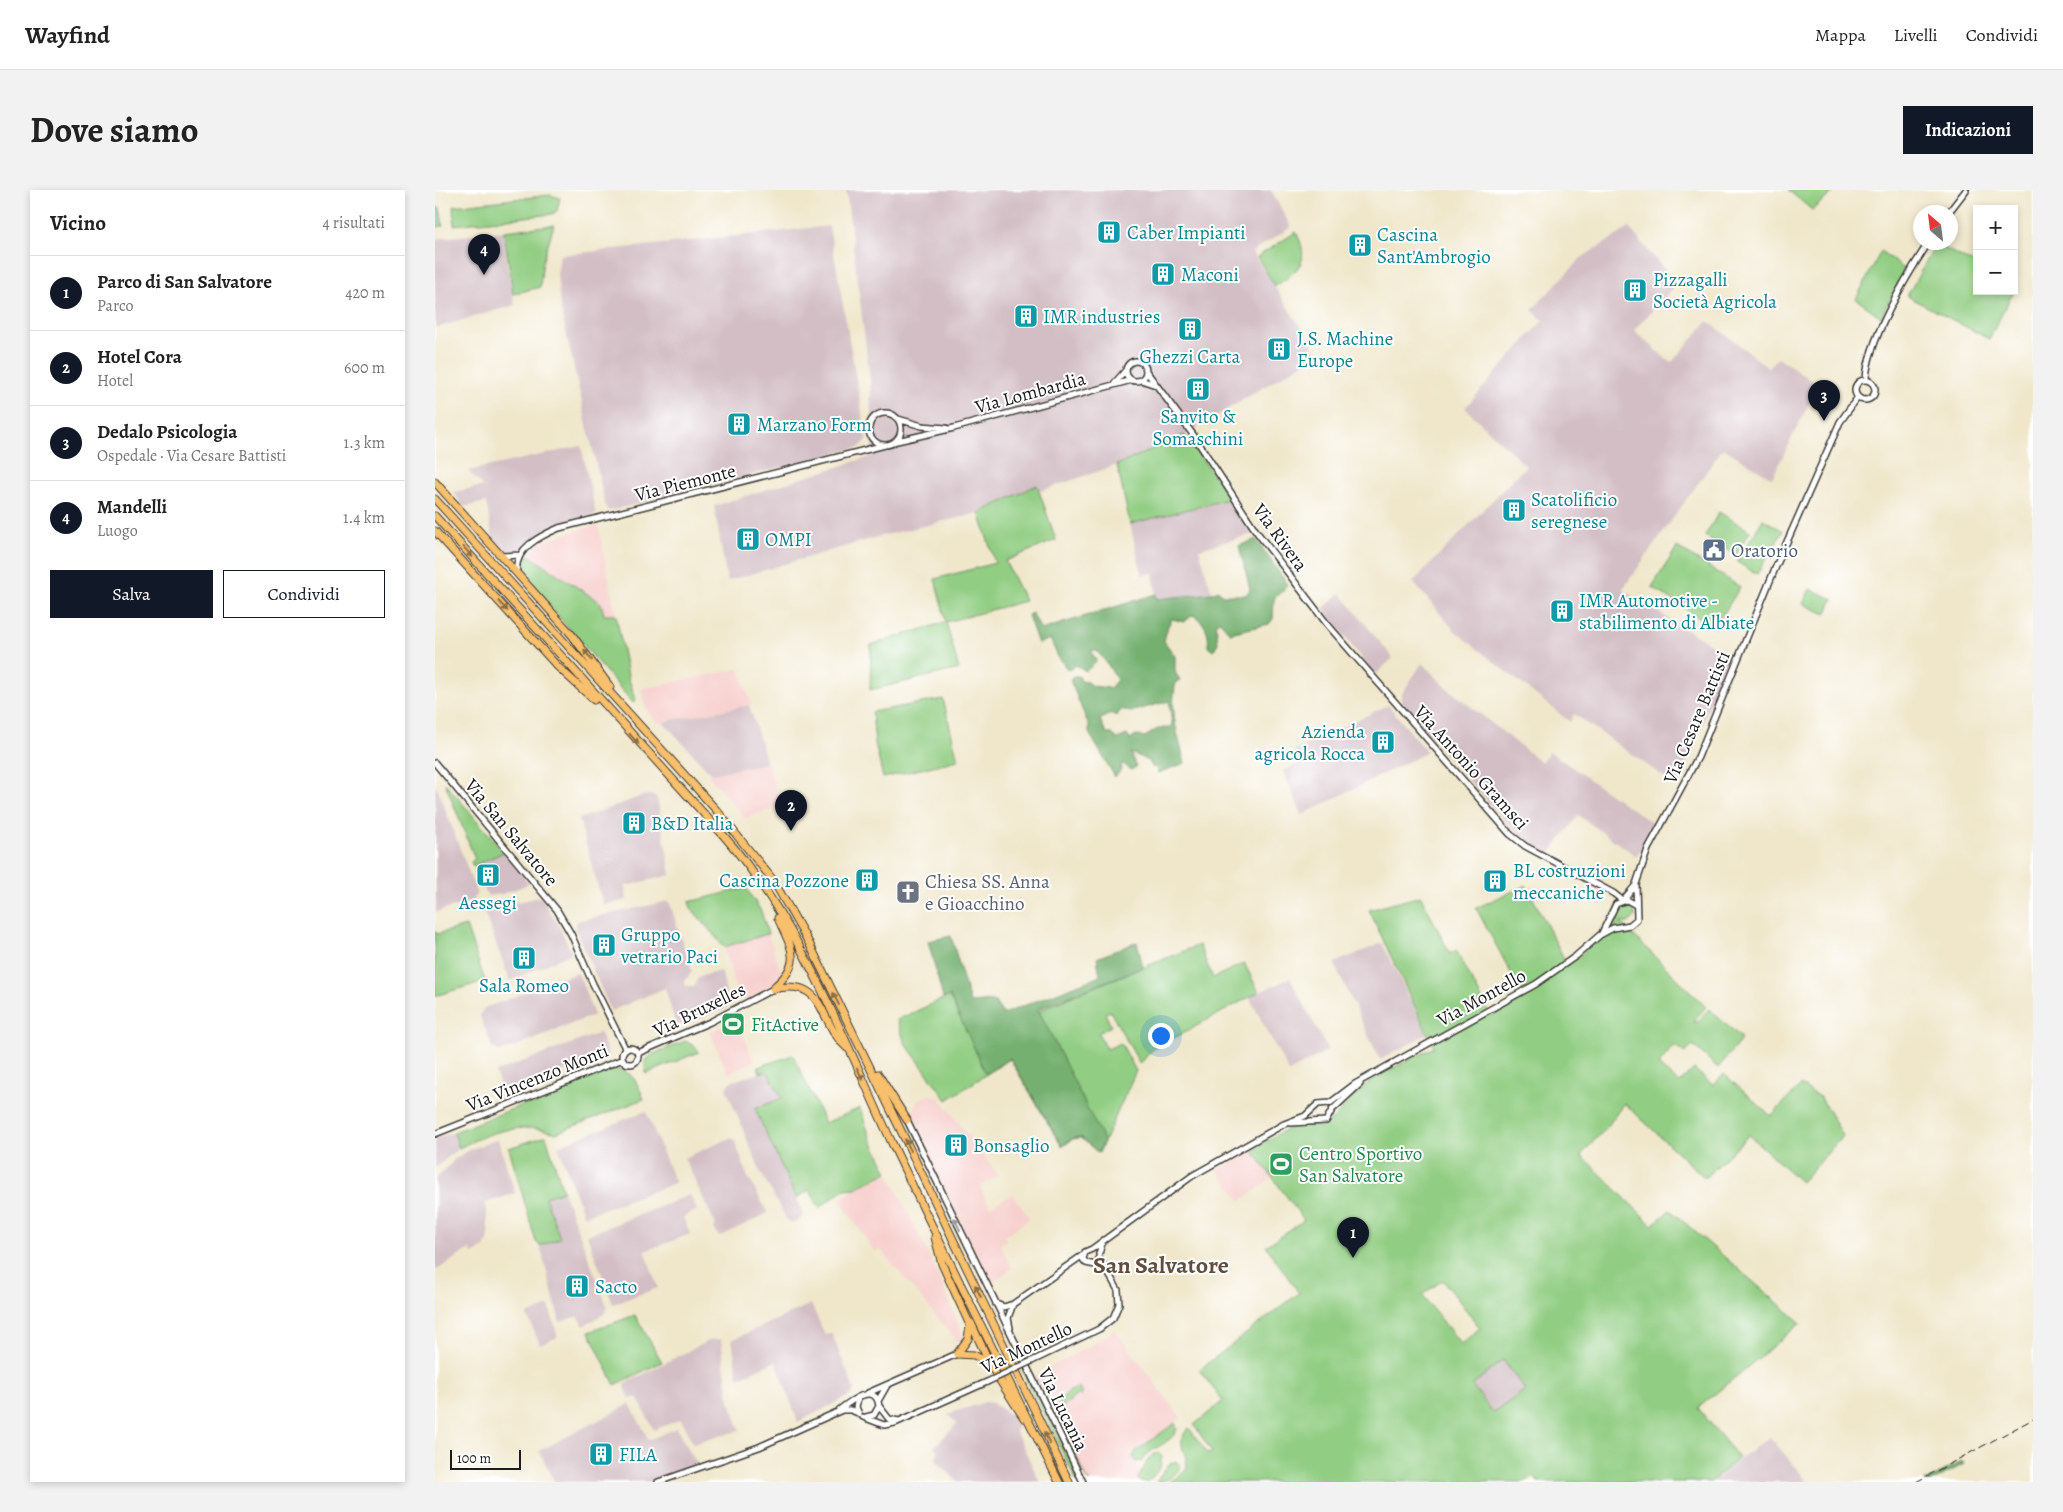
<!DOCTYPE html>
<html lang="it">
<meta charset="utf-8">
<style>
:root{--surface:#fff;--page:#f2f2f2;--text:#222;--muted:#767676;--line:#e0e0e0;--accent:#111827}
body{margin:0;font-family:Alegreya,serif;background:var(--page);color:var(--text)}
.controls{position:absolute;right:15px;top:15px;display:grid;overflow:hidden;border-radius:0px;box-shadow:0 2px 8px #0003}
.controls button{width:45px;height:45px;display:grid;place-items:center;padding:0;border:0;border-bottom:1px solid var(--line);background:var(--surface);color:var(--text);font:25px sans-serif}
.compass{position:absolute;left:1478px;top:15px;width:45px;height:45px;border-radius:50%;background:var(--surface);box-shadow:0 2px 8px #0003;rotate:332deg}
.scale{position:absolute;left:15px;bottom:12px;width:71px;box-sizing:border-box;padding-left:5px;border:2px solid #1c1c1c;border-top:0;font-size:14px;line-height:18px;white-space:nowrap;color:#1c1c1c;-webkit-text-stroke:4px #fff;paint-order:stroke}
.you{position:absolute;left:725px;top:845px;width:18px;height:18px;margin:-12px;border:4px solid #fff;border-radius:50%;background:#1a73e8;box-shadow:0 0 0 8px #1a73e833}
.badge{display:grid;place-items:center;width:32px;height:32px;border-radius:50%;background:var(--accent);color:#fff;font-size:16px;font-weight:700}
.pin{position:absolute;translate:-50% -41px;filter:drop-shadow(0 1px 2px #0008)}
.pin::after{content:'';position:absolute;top:26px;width:18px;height:15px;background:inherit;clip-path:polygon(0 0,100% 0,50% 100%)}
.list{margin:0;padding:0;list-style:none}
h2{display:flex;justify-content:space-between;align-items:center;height:65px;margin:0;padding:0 20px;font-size:21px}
h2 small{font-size:16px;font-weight:400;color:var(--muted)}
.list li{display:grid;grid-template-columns:32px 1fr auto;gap:15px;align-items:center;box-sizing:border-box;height:75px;padding:0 20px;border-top:1px solid var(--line)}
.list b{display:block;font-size:19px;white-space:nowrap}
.list p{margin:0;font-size:16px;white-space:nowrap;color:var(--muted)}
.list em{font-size:16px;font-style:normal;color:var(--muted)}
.actions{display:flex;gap:10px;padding:15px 20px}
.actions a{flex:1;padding:11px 0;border:1px solid var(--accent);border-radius:0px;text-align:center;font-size:18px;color:var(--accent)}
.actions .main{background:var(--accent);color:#fff}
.map{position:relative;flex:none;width:1598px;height:1292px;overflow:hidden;border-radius:0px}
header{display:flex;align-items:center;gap:30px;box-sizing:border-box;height:70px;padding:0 25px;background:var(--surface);border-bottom:1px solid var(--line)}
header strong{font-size:24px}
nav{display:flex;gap:28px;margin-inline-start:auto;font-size:18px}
.intro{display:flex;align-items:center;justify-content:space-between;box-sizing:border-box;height:120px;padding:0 30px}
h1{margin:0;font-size:35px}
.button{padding:12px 22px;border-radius:0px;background:var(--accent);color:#fff;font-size:18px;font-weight:700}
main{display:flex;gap:30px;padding:0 30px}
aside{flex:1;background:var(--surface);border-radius:0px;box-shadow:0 2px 8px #0003}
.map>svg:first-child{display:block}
</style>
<header>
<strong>Wayfind</strong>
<nav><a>Mappa</a><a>Livelli</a><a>Condividi</a></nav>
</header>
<div class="intro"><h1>Dove siamo</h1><a class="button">Indicazioni</a></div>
<main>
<aside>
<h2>Vicino<small>4 risultati</small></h2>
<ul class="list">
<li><span class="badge">1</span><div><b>Parco di San Salvatore</b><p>Parco</p></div><em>420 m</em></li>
<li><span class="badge">2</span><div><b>Hotel Cora</b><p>Hotel</p></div><em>600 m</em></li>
<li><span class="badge">3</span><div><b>Dedalo Psicologia</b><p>Ospedale · Via Cesare Battisti</p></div><em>1.3 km</em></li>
<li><span class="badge">4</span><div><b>Mandelli</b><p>Luogo</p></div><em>1.4 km</em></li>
</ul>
<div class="actions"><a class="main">Salva</a><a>Condividi</a></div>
</aside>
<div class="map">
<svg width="1598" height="1292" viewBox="0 0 1598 1292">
<rect width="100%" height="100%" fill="#fff"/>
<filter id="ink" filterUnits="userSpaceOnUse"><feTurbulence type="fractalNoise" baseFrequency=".02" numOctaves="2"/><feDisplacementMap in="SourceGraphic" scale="10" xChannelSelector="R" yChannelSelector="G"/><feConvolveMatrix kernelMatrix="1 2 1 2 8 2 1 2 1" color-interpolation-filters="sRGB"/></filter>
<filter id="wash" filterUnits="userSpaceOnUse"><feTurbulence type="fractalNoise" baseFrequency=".0096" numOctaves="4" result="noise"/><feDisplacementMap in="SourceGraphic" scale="20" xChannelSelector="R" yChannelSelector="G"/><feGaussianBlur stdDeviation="1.12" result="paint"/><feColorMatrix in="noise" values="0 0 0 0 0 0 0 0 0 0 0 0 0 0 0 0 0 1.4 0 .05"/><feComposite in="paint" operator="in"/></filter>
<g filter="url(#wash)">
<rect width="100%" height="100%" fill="#f0e7cb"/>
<path fill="#f7d0ce" d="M163,334L181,425H169L165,413L95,366H91L105,352Z
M304,479L316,513L314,515L223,533L210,516L206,499Z
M332,573L347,616L310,628L273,585Z
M333,744L348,787L345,792L312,810L302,804L289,757Z
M302,829L319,872L293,883L275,842Z
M494,905L504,907L563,985L545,997L555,1017L577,1004L595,1028L570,1046L572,1050L565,1054L577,1078L556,1094L477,936L475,930L480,915L484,909Z
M818,961L838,987L806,1011L782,980Z
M453,982L499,1076L526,1139L529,1149L523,1152L445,1059L439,1061L405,1010L421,998Z
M679,1139L746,1228L696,1264L707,1285L706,1292H654L623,1228L631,1206L627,1201L618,1206L612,1205L598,1187L667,1149Z"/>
<path fill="#d2bec4" d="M411,0H836L856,37L817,62L883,164L750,245L682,275L605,301L601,295L544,323L446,346L292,391L279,316L437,266L435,190Z
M394,36L432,250L425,257L174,321L171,318L125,116L122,84L125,65Z
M1194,38L1242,94L1199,140L1232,170L1237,172L1273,131L1334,178L1343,167L1383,195L1337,288L1288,258L1187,400L1295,466L1242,596L1139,524L1135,532L1020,441L978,392L1091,276L1030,218L1108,130L1097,120L1146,68Z
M69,41L72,77L80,115L0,138V49Z
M146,256L161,324L113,337L84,360L74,363L59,355L51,312L28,317L19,302L48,296L33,281Z
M794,309L818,344L764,359L777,403L722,409L718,383L707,385L695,334Z
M905,403L958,468L940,485L888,419Z
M987,473L1012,498L1106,572L1115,562L1223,637L1201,666L1143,625L1114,665L1081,643L1004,557L966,512V505Z
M314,515L332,573L277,584L228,532Z
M953,515L992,562L867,625L848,581L863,574L859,561Z
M0,596L3,600L42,704L38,711L1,722Z
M217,605L222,608L236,685L190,696L192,710L168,715L144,629L207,606Z
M69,662L94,694L67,704L53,706L38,676Z
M106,707L125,738L137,763L75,791L48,719Z
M234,711L257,782L249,791L251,796H260L263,787L285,781L287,783L293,814L291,818L267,828L241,835L230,798L176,821L140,738L142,731Z
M947,753L992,844L945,870L899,773Z
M142,783L144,785L159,825L65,862L57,857L45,826L49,818Z
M855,788L893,860L854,882L814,807Z
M165,843L173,864L68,903L60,882Z
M330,881L334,884L347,908L320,920L369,1026L358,1033L353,1032L325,981L291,898L295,892Z
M211,921L240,993L149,1026L123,956Z
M19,942L24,958L0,978V949Z
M295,948L299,949L312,985L333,1023L284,1047L279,1038L281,1035L249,968Z
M63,949L80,1003L51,1013L54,1049L49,1057L37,1064L35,1059L2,1080L0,1077V990L21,968L36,959Z
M128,1001L172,1116L170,1123L149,1136L143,1126L125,1132L105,1056L125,1048L110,1007Z
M255,1005L262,1020L248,1027L255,1044L210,1061L223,1098L178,1114L152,1045Z
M376,1114L390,1145L397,1144L419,1199L416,1205L363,1232L341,1171L303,1188L297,1150Z
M114,1116L122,1144V1147L105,1155L92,1125Z
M286,1149L294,1210L305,1240L258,1254L246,1229L219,1240L202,1207L195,1209L189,1194L263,1156L275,1150Z
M1068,1170L1090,1200L1059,1223L1037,1195Z
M550,1212L557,1213L574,1224L583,1238L580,1240L605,1292H523L503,1272L501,1268L503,1261L499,1257L522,1234L513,1224Z
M195,1214L214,1250L241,1238L262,1274L213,1292H120L104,1261Z
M1335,1247L1373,1292H1278L1306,1268Z"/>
<path fill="#91cd82" stroke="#56744f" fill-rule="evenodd" d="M1353,0H1401L1377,20Z
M115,5L125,8L122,21L117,24L19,35L18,16Z
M0,18H5L8,36L0,37Z
M119,35L108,70L105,97L78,104L69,41Z
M861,42C876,71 864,81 840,96L822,67Z
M1501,54L1542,75V101H1579V94L1582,95L1554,149L1472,106Z
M1446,61L1470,80L1446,127L1421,109Z
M750,245L793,305L794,309L695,334L682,275Z
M602,295L621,350L570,371L590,411L511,432L524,479L435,500L436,455L511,432L500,389L560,373L544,323Z
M1284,322L1315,341L1301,365L1270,346Z
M1328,329L1348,341L1322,384L1302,372Z
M1242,357L1305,397L1280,438L1217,397Z
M91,366H95L166,413L169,425H181L194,490L201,509L198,513L90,387L85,373Z
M1375,399L1398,409L1391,424L1368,414Z
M508,509L523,570L448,588L440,553L437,522Z
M10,593L69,662L38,676L36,672L40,669Z
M1091,695L1133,776L1183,731L1180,724L1182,716L1191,712L1199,716L1200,727L1193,733H1186L1271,817L1258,831L1261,833L1274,819L1305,847L1306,850L1283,878L1258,855L1250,863L1239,855L1223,875L1244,893L1259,879L1278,895L1289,884L1336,926L1366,895L1386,908L1408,946L1366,992L1314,945L1270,988L1189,913L1173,936L1146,965L1217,1035L1235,1020L1366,1133L1263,1218L1304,1268L1276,1292H1103L1099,1286L1090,1292H735L751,1280C756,1264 737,1255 754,1238L773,1264L777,1262L759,1235L788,1211L764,1180L864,1103L831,1056L869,1030L818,961C835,949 865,925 885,938C903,929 912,911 927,898C948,881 975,870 999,857L934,720L986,706L1015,764L1021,760L1056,826L1089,807L1041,718ZM1008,1090L1045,1138L1026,1154L987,1105ZM1068,1170L1090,1200L1058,1223L1037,1195Z
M311,698L326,721L333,744L289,757L256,718L254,712Z
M31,736L50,791L0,806V741L2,744Z
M764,755L778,788L809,773L824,802L717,860L705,874L675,821L670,823L676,836L663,843L672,859L686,853L701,881L664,963L646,948L638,949L627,957L575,869L512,910L470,853L462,830L514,806L524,827L557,816L568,837L642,804Z
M250,851L261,857L264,862L211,884L210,871L218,864Z
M358,865L390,933L425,918L435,947L453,982L421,998L409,999L384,1018L375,1000L361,1008L320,919L347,908L334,884L330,881L325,883L323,877Z
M179,879C199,881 202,893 209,909L121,943C86,932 56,941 24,958L19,942Z
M111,946L128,1001L110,1007L125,1048L105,1056L101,1052L74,958Z
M200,1125L227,1172L180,1195L154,1142Z
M590,1178L646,1292H642L587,1180Z
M644,1198L647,1205L646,1207L643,1204L627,1217V1229L624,1231L654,1292L623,1234C618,1217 626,1202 644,1198Z
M740,1233L742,1239C736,1255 716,1256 707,1271L701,1272L698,1267L701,1261Z
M723,1262L727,1267L725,1278L713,1292H705L703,1289L714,1268Z
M741,1271L746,1276C742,1285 731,1292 721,1292L734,1274Z"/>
<path fill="#74b070" stroke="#486646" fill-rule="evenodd" d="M821,349L853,395L839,409L838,429L834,434L795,443L785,431L781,433L783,453L778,461L773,457C775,443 770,432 758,425L749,432L737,429L733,436L729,451L740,466V482L745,490L741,492C734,521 743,546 750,573L723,583L722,578L717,577L714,571L696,563L701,577L696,580L687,573L686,580L680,587L654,543V536L635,490L638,486H644L646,491L652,492L657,496L675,498L682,490C675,478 670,469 660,460L656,462L662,471L651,481L641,475L633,480L623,467L615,449L603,454L593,425L597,423L606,440L721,404L722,409L777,403L783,400L788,405H811L815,399L804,356ZM734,511L737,534L734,538H724L710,547L701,545L695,549L692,545L682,549L677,544H672L665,530L676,523L681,526L687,519L695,522Z
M516,746L535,813L559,811L568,824L665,786L662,768L702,752L708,777L603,819L669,951L663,963L646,947L638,948L627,956L575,868L551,884L515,806L508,808L493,751Z
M1527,1271L1529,1274L1496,1292H1489Z"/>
</g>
<g filter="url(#ink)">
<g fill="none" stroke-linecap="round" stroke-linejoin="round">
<g stroke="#3c3a36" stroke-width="8">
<path id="tertiary" d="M1514,22L1531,0
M691 181a10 10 0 1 1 20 0a10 10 0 1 1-20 0Z
M711,181L759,246L821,341L892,434L1075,644L1090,656L1178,703L1187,710
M706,190L721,195
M1431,190C1432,152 1472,85 1494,52
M1420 200a10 10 0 1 1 20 0a10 10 0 1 1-20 0Z
M678,195L691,180
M434 239a16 16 0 1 1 32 0a16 16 0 1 1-32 0Z
M463,229L487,236L511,238
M462,251L519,238L697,190
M67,366L85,365
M82,383C78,359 105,346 124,338L450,255
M0,573L122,720L136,744L158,794L191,860
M1189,709L1201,695
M1167,743L1181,714L1192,710L1201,715
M187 866a8 8 0 1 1 16 0a8 8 0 1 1-16 0Z
M203,863L275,832L338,799
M472,930L648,1292
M856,933L891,931L897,920L925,894
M0,944L188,869
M664,1064L668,1050
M672,1080L665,1076L651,1073L648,1069L650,1062L657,1059L757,986L849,934L870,926L883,914L895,913L920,894L1101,794L1141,766L1165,745L1178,738L1195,735L1202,729L1201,694L1213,659L1263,567L1339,381L1405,232L1423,207
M561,1114L569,1117L578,1114L648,1065
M575,1138L573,1128L578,1114
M597,1171L664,1139L678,1128L684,1114L683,1100L664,1067
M433,1203L522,1164
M423,1208L421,1217L424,1224
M443,1211L451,1197
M444,1216L454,1229L464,1231
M404,1220C414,1212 441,1191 444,1216L439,1225L431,1227
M428,1227L449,1235L460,1233L552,1192
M223,1292L324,1257L407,1220H416L423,1223"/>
</g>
<g stroke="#3c3a36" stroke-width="9">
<path id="trunk" d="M0,292L137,445L175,497
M0,309L283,622L338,690L374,753L471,951L634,1292
M0,326L289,646C366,734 408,848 457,953C511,1067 568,1179 624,1292
M0,341L122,476L159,510
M339,797C369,772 356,758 343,728
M338,799C392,787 382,831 412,858
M443,884L472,930
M500,1047L507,1074L535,1135L533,1149L522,1164
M536,1133L557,1178L589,1228
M522,1164L539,1165L554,1173"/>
</g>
<use href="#tertiary" stroke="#fff" stroke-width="5"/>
<use href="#trunk" stroke="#f8bf6c" stroke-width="7"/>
<path stroke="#1c1c1c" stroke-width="1" stroke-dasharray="8 4" stroke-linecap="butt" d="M1481,1292L1598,1229"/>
<g stroke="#3c3a36" stroke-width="8" stroke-linecap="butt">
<path id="tertiary-bridge" d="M552,1192L597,1171"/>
</g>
<use href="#tertiary-bridge" stroke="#fff" stroke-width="5"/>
</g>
<defs><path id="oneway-solid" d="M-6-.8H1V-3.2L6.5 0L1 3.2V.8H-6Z" transform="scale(1.25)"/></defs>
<g fill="#8a6e44">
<use href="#oneway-solid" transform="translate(33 362) rotate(48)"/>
<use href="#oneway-solid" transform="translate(68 416) rotate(48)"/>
<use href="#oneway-solid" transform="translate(153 465) rotate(-126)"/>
<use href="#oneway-solid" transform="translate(199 549) rotate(48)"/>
<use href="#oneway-solid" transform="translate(401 809) rotate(-116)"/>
<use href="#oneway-solid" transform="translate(425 884) rotate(65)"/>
<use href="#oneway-solid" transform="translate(473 955) rotate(-116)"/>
<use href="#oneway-solid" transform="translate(543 1101) rotate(-115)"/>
<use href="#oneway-solid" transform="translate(612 1248) rotate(-116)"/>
</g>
<use fill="#999" href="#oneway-solid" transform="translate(522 1034) rotate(-116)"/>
</g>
<defs>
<g id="building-square" transform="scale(1.25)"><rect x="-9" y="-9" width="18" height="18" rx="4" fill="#0f9aa8" stroke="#fff"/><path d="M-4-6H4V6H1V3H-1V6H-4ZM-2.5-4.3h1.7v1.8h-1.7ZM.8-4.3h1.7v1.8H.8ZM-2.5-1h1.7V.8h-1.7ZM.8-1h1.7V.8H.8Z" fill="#fff"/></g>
<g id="civic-square" transform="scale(1.25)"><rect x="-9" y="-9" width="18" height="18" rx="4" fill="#5c6f8a" stroke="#fff"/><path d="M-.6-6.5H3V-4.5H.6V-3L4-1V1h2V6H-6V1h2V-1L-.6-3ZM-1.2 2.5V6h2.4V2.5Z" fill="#fff"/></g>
<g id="church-square" transform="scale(1.25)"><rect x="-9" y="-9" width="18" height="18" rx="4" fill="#6b7280" stroke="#fff"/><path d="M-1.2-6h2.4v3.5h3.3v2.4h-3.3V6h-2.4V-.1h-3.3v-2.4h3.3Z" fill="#fff"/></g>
<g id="stadium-square" transform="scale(1.25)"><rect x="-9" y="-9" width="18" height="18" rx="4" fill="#2e9e5b" stroke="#fff"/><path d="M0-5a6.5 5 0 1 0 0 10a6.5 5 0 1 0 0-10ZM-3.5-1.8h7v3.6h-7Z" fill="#fff"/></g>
</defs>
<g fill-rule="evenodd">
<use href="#building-square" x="674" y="42"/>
<use href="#building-square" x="925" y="55"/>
<use href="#building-square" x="728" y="84"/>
<use href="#building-square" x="1200" y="100"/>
<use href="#building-square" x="591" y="126"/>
<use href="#building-square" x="755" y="139"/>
<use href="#building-square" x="844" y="159"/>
<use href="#building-square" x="763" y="199"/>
<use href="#building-square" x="304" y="234"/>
<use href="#building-square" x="1079" y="320"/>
<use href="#building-square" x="313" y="349"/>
<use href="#civic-square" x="1279" y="360"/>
<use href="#building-square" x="1127" y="421"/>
<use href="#building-square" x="948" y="552"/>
<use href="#building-square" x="199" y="633"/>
<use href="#building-square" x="53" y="685"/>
<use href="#building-square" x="432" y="690"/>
<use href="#building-square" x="1060" y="691"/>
<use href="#church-square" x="473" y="702"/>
<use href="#building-square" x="169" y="755"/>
<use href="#building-square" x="89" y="768"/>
<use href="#stadium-square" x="298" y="834"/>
<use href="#building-square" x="521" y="955"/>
<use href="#stadium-square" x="846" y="974"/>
<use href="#building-square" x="142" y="1096"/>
<use href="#building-square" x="166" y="1264"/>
</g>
<g text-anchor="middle" stroke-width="4" stroke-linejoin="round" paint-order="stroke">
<g font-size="19" fill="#0d838f" stroke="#fff" text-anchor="start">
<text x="692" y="49">Caber Impianti</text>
<text x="942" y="51">Cascina<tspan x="942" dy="22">Sant'Ambrogio</tspan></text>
<text x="746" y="91">Maconi</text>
<text x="1218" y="96">Pizzagalli<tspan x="1218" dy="22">Società Agricola</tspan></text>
<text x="608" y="133">IMR industries</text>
<text x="862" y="155">J.S. Machine<tspan x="862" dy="22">Europe</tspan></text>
<text x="755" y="173" text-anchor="middle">Ghezzi Carta</text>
<text x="763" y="233" text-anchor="middle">Sanvito &amp;<tspan x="763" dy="22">Somaschini</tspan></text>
<text x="322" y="241">Marzano Form</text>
<text x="1096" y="316">Scatolificio<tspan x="1096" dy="22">seregnese</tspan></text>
<text x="330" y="356">OMPI</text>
<text x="1144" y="417">IMR Automotive -<tspan x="1144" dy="22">stabilimento di Albiate</tspan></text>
<text x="930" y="548" text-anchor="end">Azienda<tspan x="930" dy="22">agricola Rocca</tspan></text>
<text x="216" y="640">B&amp;D Italia</text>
<text x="1078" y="687">BL costruzioni<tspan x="1078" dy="22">meccaniche</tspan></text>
<text x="414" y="697" text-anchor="end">Cascina Pozzone</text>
<text x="53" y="719" text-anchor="middle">Aessegi</text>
<text x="186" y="751">Gruppo<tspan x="186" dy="22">vetrario Paci</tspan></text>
<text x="89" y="802" text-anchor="middle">Sala Romeo</text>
<text x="538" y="962">Bonsaglio</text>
<text x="160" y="1103">Sacto</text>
<text x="184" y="1271">FILA</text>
</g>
<g font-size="19" fill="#1c1c1c" stroke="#fff">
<text transform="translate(595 202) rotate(-15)" y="7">Via Lombardia</text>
<text transform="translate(250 292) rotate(-14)" y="7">Via Piemonte</text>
<text transform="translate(846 347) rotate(54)" y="7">Via Rivera</text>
<text transform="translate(1261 527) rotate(-67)" y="7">Via Cesare Battisti</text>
<text transform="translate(1037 577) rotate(48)" y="7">Via Antonio Gramsci</text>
<text transform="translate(77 642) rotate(50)" y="7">Via San Salvatore</text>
<text transform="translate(1046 807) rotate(-29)" y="7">Via Montello</text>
<text transform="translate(264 819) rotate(-26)" y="7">Via Bruxelles</text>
<text transform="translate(102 887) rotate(-22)" y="7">Via Vincenzo Monti</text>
<text transform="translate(591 1157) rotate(-25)" y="7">Via Montello</text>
<text transform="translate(629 1219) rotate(64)" y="7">Via Lucania</text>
</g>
<g font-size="19" fill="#4e5e75" stroke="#fff" text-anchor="start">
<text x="1296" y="367">Oratorio</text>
</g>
<g font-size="19" fill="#5b616d" stroke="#fff" text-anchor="start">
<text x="490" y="698">Chiesa SS. Anna<tspan x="490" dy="22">e Gioacchino</tspan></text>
</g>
<g font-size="19" fill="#27864d" stroke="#fff" text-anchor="start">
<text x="316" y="841">FitActive</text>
<text x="864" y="970">Centro Sportivo<tspan x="864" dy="22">San Salvatore</tspan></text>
</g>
<g font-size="24" font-weight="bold" fill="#604e40" stroke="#fff">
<text x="726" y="1083">San Salvatore</text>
</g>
</g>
</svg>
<div class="controls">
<button>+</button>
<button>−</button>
</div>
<svg class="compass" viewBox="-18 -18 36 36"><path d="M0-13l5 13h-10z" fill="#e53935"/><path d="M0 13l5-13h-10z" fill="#767676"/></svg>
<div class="scale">100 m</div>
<div class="you"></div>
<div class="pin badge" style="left:918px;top:1068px">1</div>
<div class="pin badge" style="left:356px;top:641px">2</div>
<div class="pin badge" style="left:1389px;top:231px">3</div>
<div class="pin badge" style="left:49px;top:85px">4</div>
</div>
</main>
